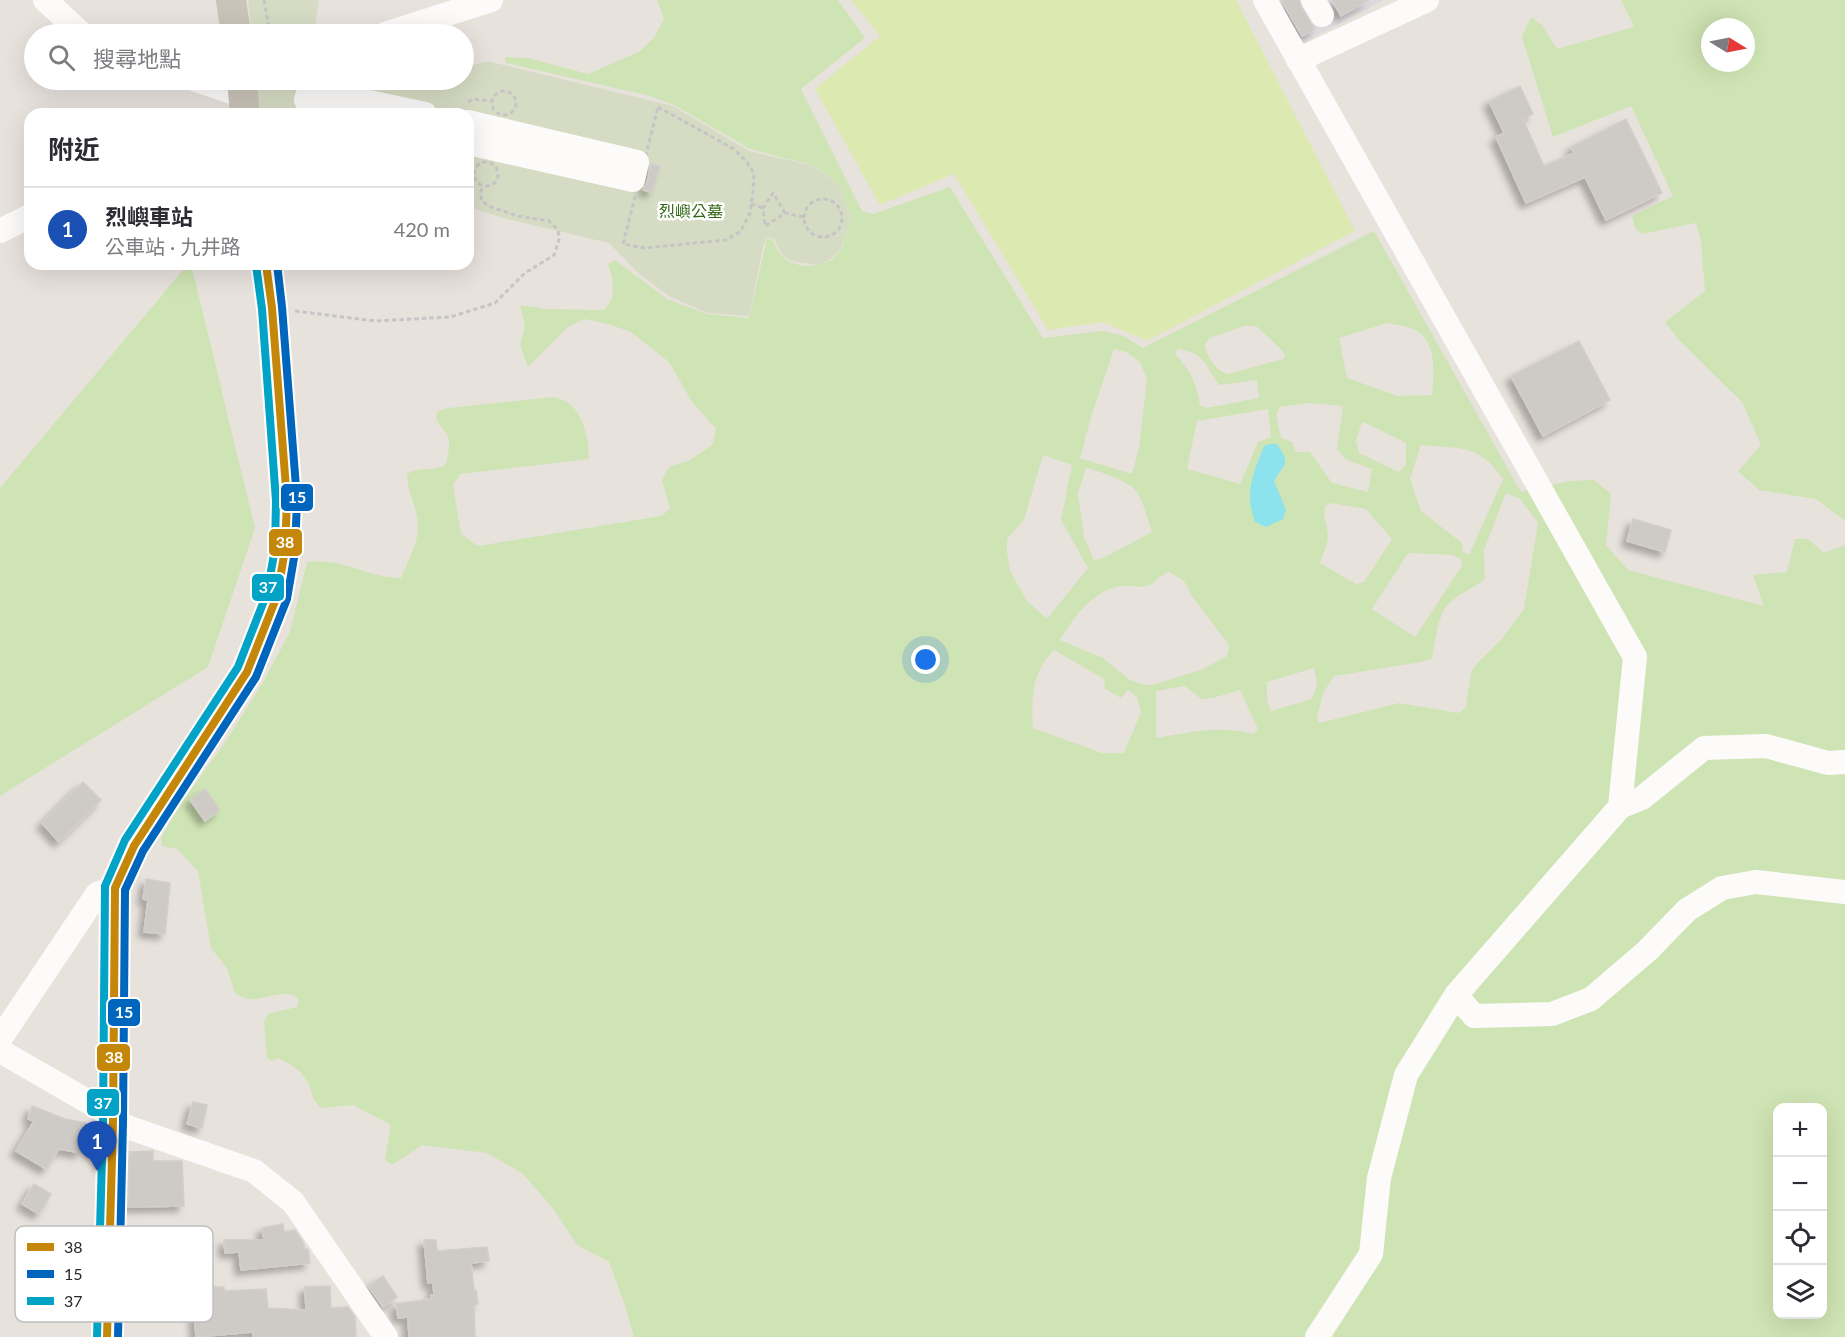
<!DOCTYPE html>
<html lang="zh-TW">
<meta charset="utf-8">
<style>
:root{--surface:#fff;--page:#f2f2f3;--text:#2b2b33;--muted:#7c7c81;--line:#e1e1e2;--accent:#6c6a68}
body{margin:0;font-family:Lato,"Noto Sans TC",sans-serif;background:var(--page);color:var(--text)}
.controls{position:absolute;right:18px;bottom:18px;display:grid;overflow:hidden;border-radius:12px;box-shadow:0 6px 24px #0002}
.controls button{width:54px;height:54px;display:grid;place-items:center;padding:0;border:0;border-bottom:2px solid var(--line);background:var(--surface);color:var(--text);font:30px sans-serif}
.compass{position:absolute;left:1701px;top:18px;width:54px;height:54px;border-radius:50%;background:var(--surface);box-shadow:0 6px 24px #0002;rotate:100deg}
.you{position:absolute;left:926px;top:660px;width:21px;height:21px;margin:-15px;border:4px solid #fff;border-radius:50%;background:#1a73e8;box-shadow:0 0 0 9px #1a73e833}
.badge{display:grid;place-items:center;width:39px;height:39px;border-radius:50%;background:var(--accent);color:#fff;font-size:20px;font-weight:700}
.pin{position:absolute;translate:-50% -50px;filter:drop-shadow(0 2px 3px #0008)}
.pin::after{content:'';position:absolute;top:32px;width:21px;height:18px;background:inherit;clip-path:polygon(0 0,100% 0,50% 100%)}
.list{margin:0;padding:0;list-style:none}
h2{display:flex;justify-content:space-between;align-items:center;height:78px;margin:0;padding:0 24px;font-size:26px}
h2 small{font-size:20px;font-weight:400;color:var(--muted)}
.list li{display:grid;grid-template-columns:39px 1fr auto;gap:18px;align-items:center;box-sizing:border-box;height:84px;padding:0 24px;border-top:2px solid var(--line)}
.list b{display:block;font-size:22px;white-space:nowrap}
.list p{margin:0;font-size:20px;white-space:nowrap;color:var(--muted)}
.list em{font-size:20px;font-style:normal;color:var(--muted)}
.icon{flex:none;width:33px;height:33px;fill:none;stroke:currentColor;stroke-width:2;stroke-linecap:round;stroke-linejoin:round}
.map{position:relative;flex:none;width:1845px;height:1337px;overflow:hidden}
.search{position:absolute;background:var(--surface);box-shadow:0 6px 24px #0002;left:24px;top:24px;width:450px;height:66px;display:flex;align-items:center;gap:15px;box-sizing:border-box;padding:0 21px;border-radius:33px;color:var(--muted);font-size:22px}
.panel{position:absolute;background:var(--surface);box-shadow:0 6px 24px #0002;left:24px;top:108px;width:450px;height:162px;border-radius:18px}
.map>svg:first-child{display:block}
</style>
<div class="map">
<svg width="1845" height="1337" viewBox="0 0 1845 1337">
<defs>
<filter id="shadow"><feDropShadow dx="-5.5" dy="5.5" stdDeviation="3" flood-color="#0004"/></filter>
</defs>
<rect width="100%" height="100%" fill="#e8e2dd"/>
<path fill="#dddadd" d="M1273,0H1384L1298,45Z"/>
<path fill="#cfe4b4" fill-rule="evenodd" d="M657,0H838L865,38L801,89L862,211L873,214L950,187L1043,338L1102,331L1122,335L1143,348L1374,231L1521,492L1570,481L1594,480L1611,494L1606,545L1628,570L1764,606L1753,575L1787,572L1795,539H1808L1824,553L1845,545V1337H634L625,1305L609,1262L577,1245L552,1207L522,1173L487,1153L422,1145L392,1165L385,1160L391,1125L353,1105L321,1108C309,1096 314,1095 308,1083C301,1069 290,1064 278,1058L272,1061L267,1058L264,1022L268,1014L297,1007L299,1000C289,986 263,1001 248,999C244,999 239,995 235,993L227,968L211,948L198,871L177,849L162,846L161,837L182,802L224,744L262,684L290,632L307,562C342,557 368,578 401,578C406,565 418,542 418,529C419,509 406,490 407,474C423,465 434,473 446,464C447,456 451,445 448,437C446,431 439,426 436,419L438,411L448,408L554,397C558,398 563,400 567,402C584,413 589,441 589,459L460,474L453,485L461,534L478,546L661,516L670,509L662,480L669,467L690,460L712,445L716,429L692,402L669,362L631,332L608,324L584,319L568,327L528,367L520,345L525,325L520,305L545,309L604,310C618,295 613,282 608,264L615,260L667,299L707,314L749,318L767,238L773,240L778,252L789,262L803,266L819,265L832,260L842,248L851,218L840,187L815,166L750,149L674,105L646,95L506,63L505,57L528,58L588,74L639,52L654,38L664,19ZM1387,323C1396,325 1407,326 1415,330C1437,340 1434,375 1432,395L1398,396L1347,378L1339,338ZM1244,326H1256L1283,351L1285,356L1283,359L1228,374C1216,371 1206,356 1205,344L1210,338ZM1114,349L1126,352L1140,362L1147,379L1139,448L1132,474L1080,458L1091,417ZM1177,349C1208,353 1203,366 1220,385L1257,380L1259,398L1207,408L1200,405C1196,382 1192,373 1176,355ZM1308,403L1343,406L1337,450L1347,460L1372,469L1368,492L1332,483L1310,452H1296L1292,442L1281,438L1276,415L1280,407ZM1268,409L1271,437L1258,442L1240,484L1187,469L1197,421ZM1362,422L1368,424L1406,443V464L1399,472L1359,453L1356,440ZM1421,445C1460,449 1478,443 1503,479L1469,555L1463,552L1462,543L1421,511L1410,479ZM1043,455L1072,465L1061,520L1088,568L1047,619L1027,601L1010,571L1007,552V539L1024,520ZM1086,468C1098,471 1122,479 1132,487C1143,496 1147,519 1152,532L1103,558L1094,560L1084,537L1078,493ZM1506,493L1520,499L1538,523L1524,609L1501,640L1476,664L1471,673L1466,707L1459,713L1399,703L1319,723L1317,718L1323,693L1334,676L1422,662L1432,658C1434,645 1438,618 1446,607C1456,595 1472,589 1485,579L1484,550ZM1330,503L1366,509L1392,539L1364,582L1356,584L1320,563C1323,554 1328,545 1328,535C1327,525 1323,517 1325,506ZM1408,553L1453,555L1462,560L1461,567L1415,637L1372,609ZM1169,572L1184,581L1192,596L1229,645L1227,656L1201,670L1155,684L1145,685L1130,680L1103,658L1060,640C1074,617 1094,589 1122,586C1131,585 1141,589 1150,585C1157,581 1158,576 1169,572ZM1054,650L1104,679L1105,689L1121,698L1128,690L1137,697L1141,712L1124,753H1102L1033,728C1031,698 1032,672 1054,650ZM1314,668L1317,684L1312,699L1271,711L1267,701V682ZM1185,686L1201,699L1213,698L1240,690L1258,729L1254,734C1220,725 1190,732 1156,738V691ZM1778,1108H1822V1314H1778Z
M1621,0H1845V521L1816,499L1759,490L1738,471L1761,445L1742,402L1679,340L1665,322L1705,291L1701,242L1696,223L1642,234L1635,228L1632,216L1673,196L1631,106L1553,137L1522,37L1531,17L1542,25L1557,49L1634,27ZM1710,27H1746V63H1710Z
M188,264H191L255,528L208,667L0,796V488Z"/>
<path fill="#d6dcc4" d="M248,0H319L314,34H252Z
M487,61L673,106L749,151L814,166L840,187L851,219L841,248L831,259L819,265L790,261L780,252L774,239L767,237L763,247L749,316L707,313L669,296L639,274L609,243L507,219L468,207V114H261L257,80H306L358,91L423,80H464V68Z"/>
<path fill="#dce9b1" d="M851,0H1236L1355,231L1147,341L1103,322L1048,330L954,174L880,205L815,89L880,36Z"/>
<path fill="#8ce3ee" d="M1270,444H1277C1292,467 1284,462 1274,481L1286,510L1283,519L1266,527L1255,522C1244,492 1253,474 1264,446Z"/>
<path fill="#cecbc7" stroke="#d3ceca" stroke-width="1.5" filter="url(#shadow)" d="M1281,0H1299L1301,7L1315,29L1302,36Z
M1332,0H1369L1341,16Z
M1520,86L1533,114L1523,119L1544,166L1574,153L1571,147L1626,119L1662,193L1606,220L1585,177L1526,203L1496,137L1504,133L1489,101Z
M651,164L660,166L652,192L643,190L647,183Z
M1579,341L1610,400L1543,436L1511,376Z
M1633,519L1671,530L1665,552L1627,541Z
M83,782L101,800L59,842L42,823Z
M205,789L220,810L205,821L190,800Z
M146,879L170,883L165,934L144,932L148,900L143,899Z
M193,1102L207,1105L202,1128L187,1124Z
M32,1106L65,1119L86,1123L81,1153L59,1149L46,1169L16,1151L34,1121L28,1119Z
M153,1151V1161H182L184,1206L128,1207L129,1152Z
M34,1184L51,1194L39,1214L22,1204Z
M283,1224L284,1232L295,1230L303,1242L305,1249H308L310,1263L241,1270L239,1252L225,1253L224,1240H264L262,1228Z
M424,1240H436L437,1251L487,1247L489,1261L471,1263L474,1291L476,1290L478,1304L474,1305L475,1337H409L408,1317L398,1318L396,1304L431,1299V1295H434L433,1282L428,1283Z
M199,1242L201,1287H224V1291L266,1289L268,1308L306,1310L305,1287L330,1286L331,1308L348,1307L355,1317L356,1337H253V1332L196,1337L194,1309L171,1310L170,1288H182L180,1243Z
M383,1276L397,1297L383,1307L368,1286Z"/>
<g fill="none" stroke-linecap="round" stroke-linejoin="round">
<path stroke="#c6c5c5" stroke-width="3" stroke-dasharray="4.5 3" stroke-linecap="butt" d="M264,0L270,34
M492 103a12 12 0 1 1 24 0a12 12 0 1 1-24 0Z
M468,102L473,99L492,101
M658,107L734,149L745,160L754,173L753,192L750,213L741,231L726,240L644,248L623,244Z
M474 174a12 12 0 1 1 24 0a12 12 0 1 1-24 0Z
M468,170L474,171
M804 218a19 19 0 1 1 38 0a19 19 0 1 1-38 0Z
M751,204L763,208
M785,213L773,193L763,208L765,226L785,213L804,217
M295,311L375,321L450,317L495,303L525,273L554,255L559,240L558,230L549,221L518,216L488,206L482,201L480,194L483,186"/>
<path stroke="#fcfbfa" stroke-width="24" d="M45,0L82,34
M1265,0L1635,657L1620,807L1456,995L1406,1075L1379,1178L1371,1254L1317,1337
M1313,0L1322,15
M385,34L491,0
M1298,60L1427,0
M196,80L243,96
M368,114L352,106L350,111L306,100L309,89L425,114
M468,122L637,162L633,180L468,143
M0,231L30,216
M1620,807L1642,798L1704,748L1766,746L1828,763L1845,762
M1456,995L1474,1016L1552,1014L1591,999L1647,951L1687,910L1722,888L1756,882L1845,892
M0,1039L97,894L115,888
M0,1051L113,1116
M113,1122L254,1171L293,1202L386,1337"/>
<path stroke="#cac3b8" stroke-width="30" d="M231,0L236,34
M242,80L245,114
M107,1337L113,1122L115,888L134,846L247,672L277,596L285,550L287,501L272,308L266,264"/>
<g stroke="#fff" stroke-width="12">
<path id="bus-1" d="M107,1337L113,1122L115,888L134,846L247,672L277,596L285,550L287,501L272,308L266,264"/>
</g>
<g stroke="#fff" stroke-width="12">
<path id="bus-2" d="M118,1337L123,1122L125,890L143,851L256,677L287,599L295,552L297,500L282,307L277,264"/>
</g>
<g stroke="#fff" stroke-width="12">
<path id="bus-3" d="M97,1337L103,1122L105,886L125,840L238,667L267,593L275,549L276,501L262,309L256,265"/>
</g>
<use href="#bus-1" stroke="#c4870a" stroke-width="8"/>
<use href="#bus-2" stroke="#0065bd" stroke-width="8"/>
<use href="#bus-3" stroke="#02a3c6" stroke-width="8"/>
</g>
<g text-anchor="middle" stroke-width="5" stroke-linejoin="round" paint-order="stroke">
<g font-size="16" fill="#336915" stroke="#fff">
<text x="691" y="217">烈嶼公墓</text>
</g>
</g>
<rect x="15" y="1226" width="198" height="96" rx="9" fill="#fff" stroke="#bfbfbf" stroke-width="1.5"/>
<rect x="27" y="1243" width="27" height="8" fill="#c4870a"/>
<rect x="27" y="1270" width="27" height="8" fill="#0065bd"/>
<rect x="27" y="1297" width="27" height="8" fill="#02a3c6"/>
<g font-size="16" fill="#292929">
<text x="64" y="1253">38</text>
<text x="64" y="1280">15</text>
<text x="64" y="1307">37</text>
</g>
<g stroke="#fff" stroke-width="2">
<rect x="280" y="483" width="34" height="29" rx="6" fill="#0065bd"/>
<rect x="268" y="528" width="35" height="29" rx="6" fill="#c4870a"/>
<rect x="251" y="573" width="34" height="29" rx="6" fill="#02a3c6"/>
<rect x="107" y="998" width="34" height="29" rx="6" fill="#0065bd"/>
<rect x="96" y="1043" width="35" height="29" rx="6" fill="#c4870a"/>
<rect x="86" y="1088" width="34" height="29" rx="6" fill="#02a3c6"/>
</g>
<g font-size="16" text-anchor="middle" font-weight="bold" fill="#fff">
<text x="297" y="503">15</text>
<text x="285" y="548">38</text>
<text x="268" y="593">37</text>
<text x="124" y="1018">15</text>
<text x="114" y="1063">38</text>
<text x="103" y="1109">37</text>
</g>
</svg>
<div class="controls">
<button>+</button>
<button>−</button>
<button><svg class="icon" aria-label="locate" viewBox="0 0 24 24"><circle cx="12" cy="12" r="6"/><path d="M12 2v4M12 18v4M2 12h4M18 12h4"/></svg></button>
<button><svg class="icon" aria-label="layers" viewBox="0 0 24 24"><path d="M12 4l9 5-9 5-9-5zM3 14l9 5 9-5"/></svg></button>
</div>
<svg class="compass" viewBox="-18 -18 36 36"><path d="M0-13l5 13h-10z" fill="#e53935"/><path d="M0 13l5-13h-10z" fill="#7c7c81"/></svg>
<div class="you"></div>
<div class="pin badge" style="left:97px;top:1171px;background:#1a4fb4">1</div>
<div class="search"><svg class="icon" aria-label="search" viewBox="0 0 24 24"><circle cx="10" cy="10" r="6"/><path d="M15 15l6 6"/></svg>搜尋地點</div>
<section class="panel">
<h2>附近<small></small></h2>
<ul class="list">
<li><span class="badge" style="background:#1a4fb4">1</span><div><b>烈嶼車站</b><p>公車站 · 九井路</p></div><em>420 m</em></li>
</ul>
</section>
</div>
